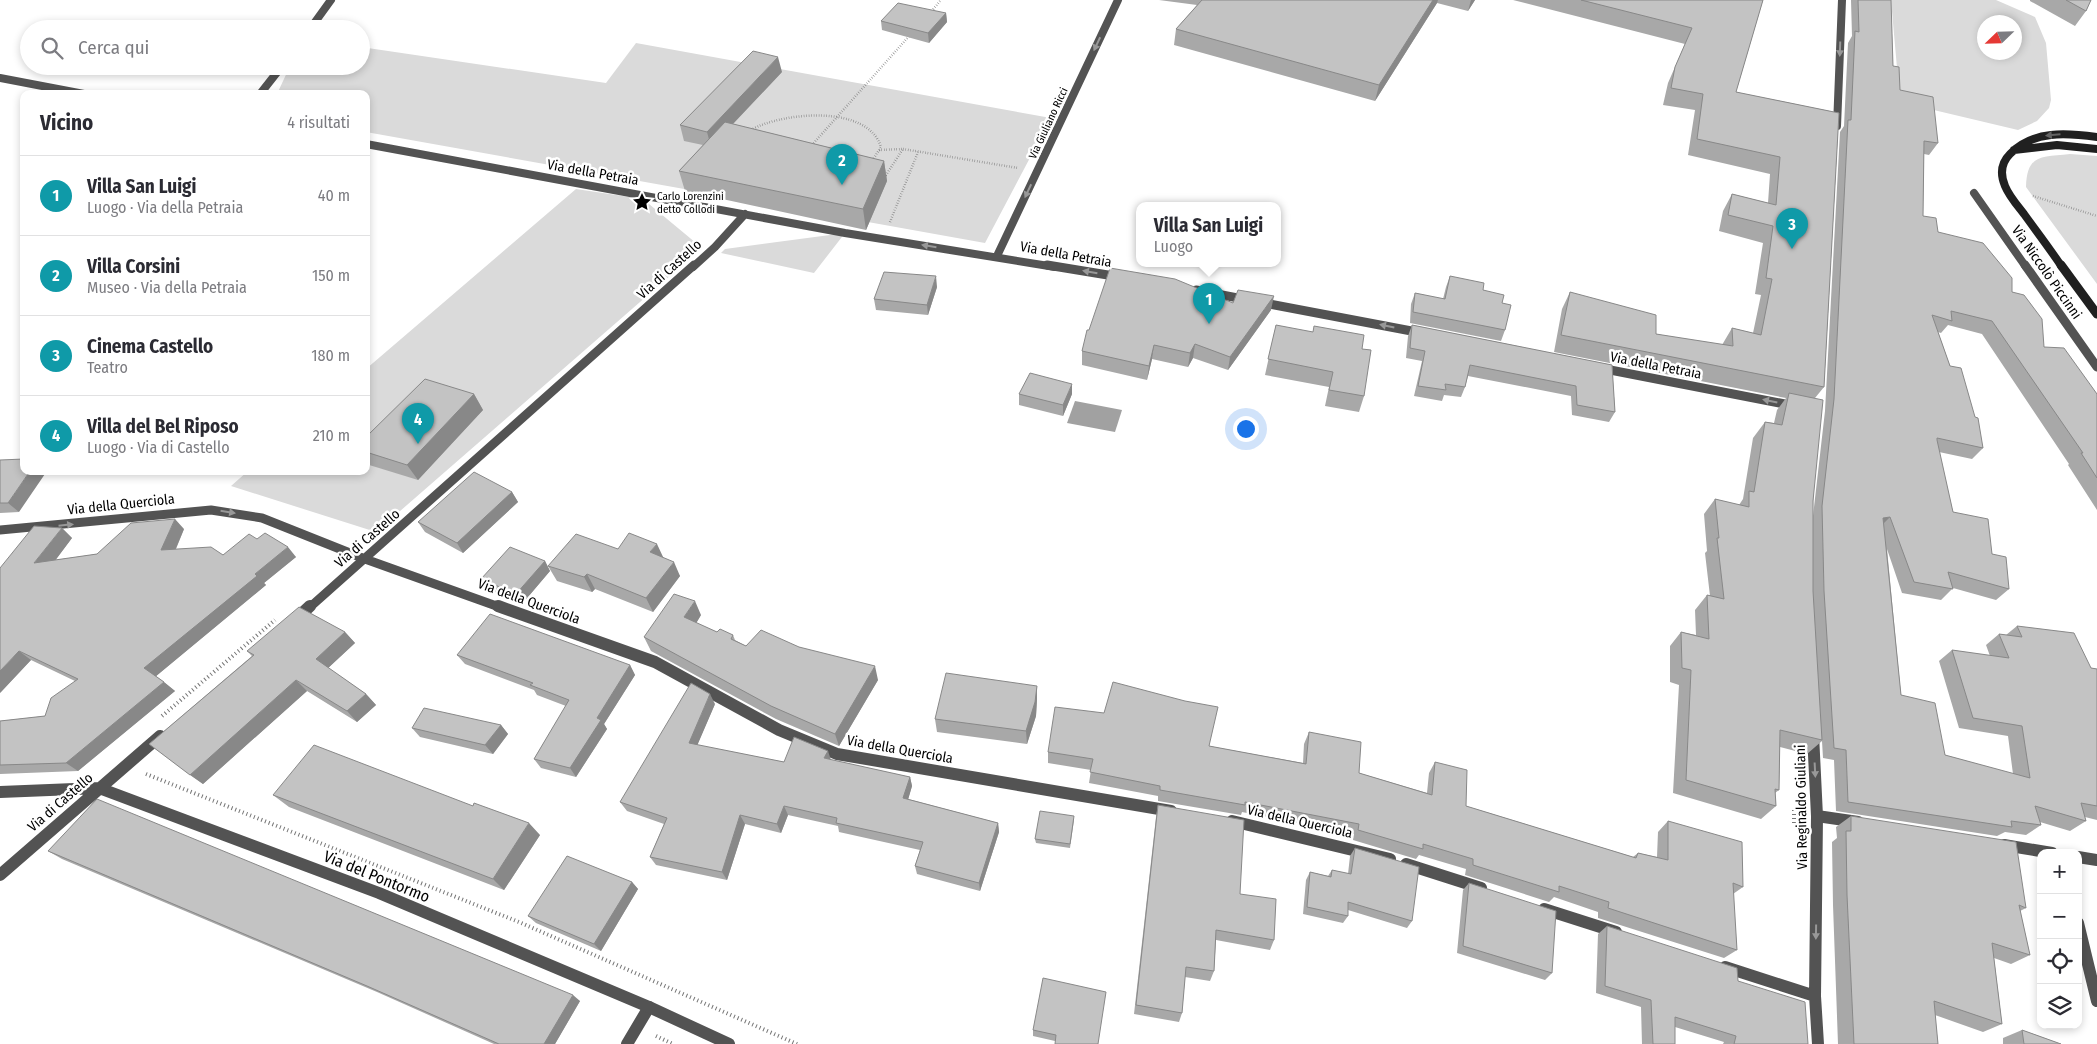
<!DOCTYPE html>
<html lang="it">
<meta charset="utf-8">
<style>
:root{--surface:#fff;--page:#f7f7f7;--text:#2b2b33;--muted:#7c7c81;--line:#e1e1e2;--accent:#000}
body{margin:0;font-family:"Fira Sans Condensed",sans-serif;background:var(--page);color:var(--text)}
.controls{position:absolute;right:15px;bottom:15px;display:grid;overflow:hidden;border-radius:10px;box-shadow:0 2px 8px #0003}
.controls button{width:45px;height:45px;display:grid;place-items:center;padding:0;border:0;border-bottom:1px solid var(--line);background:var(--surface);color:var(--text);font:25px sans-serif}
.compass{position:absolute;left:1977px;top:15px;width:45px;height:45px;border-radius:50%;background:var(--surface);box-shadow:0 2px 8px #0003;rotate:247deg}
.you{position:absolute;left:1245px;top:428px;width:18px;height:18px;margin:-12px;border:4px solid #fff;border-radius:50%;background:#1a73e8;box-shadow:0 0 0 8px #1a73e833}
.badge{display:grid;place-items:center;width:32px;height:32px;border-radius:50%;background:var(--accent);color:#fff;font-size:16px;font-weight:700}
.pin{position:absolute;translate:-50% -41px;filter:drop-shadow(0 1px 2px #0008)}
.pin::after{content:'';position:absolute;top:26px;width:18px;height:15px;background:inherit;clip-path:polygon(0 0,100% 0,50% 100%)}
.popup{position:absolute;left:1136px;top:202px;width:145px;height:65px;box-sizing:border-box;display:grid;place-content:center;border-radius:10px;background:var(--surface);filter:drop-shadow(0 1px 4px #0005);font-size:16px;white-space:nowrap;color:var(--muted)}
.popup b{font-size:19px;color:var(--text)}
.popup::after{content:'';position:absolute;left:50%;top:100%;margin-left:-10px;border:10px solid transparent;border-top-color:var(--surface)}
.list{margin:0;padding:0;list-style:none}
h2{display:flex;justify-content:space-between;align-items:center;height:65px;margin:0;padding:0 20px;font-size:21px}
h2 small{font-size:16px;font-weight:400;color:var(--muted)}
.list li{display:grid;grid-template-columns:32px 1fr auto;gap:15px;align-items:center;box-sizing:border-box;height:80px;padding:0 20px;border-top:1px solid var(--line)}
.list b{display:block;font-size:19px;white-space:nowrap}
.list p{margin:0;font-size:16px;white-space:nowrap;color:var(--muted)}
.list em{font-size:16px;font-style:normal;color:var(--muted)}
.icon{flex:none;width:28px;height:28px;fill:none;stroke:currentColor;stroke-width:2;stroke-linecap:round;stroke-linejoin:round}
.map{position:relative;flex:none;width:2097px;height:1044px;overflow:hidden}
.search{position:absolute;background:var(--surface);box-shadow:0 2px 8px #0003;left:20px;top:20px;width:350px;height:55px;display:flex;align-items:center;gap:12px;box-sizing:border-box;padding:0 18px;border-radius:28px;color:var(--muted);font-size:19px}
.panel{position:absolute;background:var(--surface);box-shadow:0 2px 8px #0003;left:20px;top:90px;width:350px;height:385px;border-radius:10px}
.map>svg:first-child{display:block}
</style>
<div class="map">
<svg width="2097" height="1044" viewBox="0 0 2097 1044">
<rect width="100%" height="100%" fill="#fff"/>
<path fill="#dadada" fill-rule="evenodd" d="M1891,0H1996L2035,17L2046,43L2051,100L2049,108L2037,121L2018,130L1900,102ZM1984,22H2014V52H1984Z
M636,43L1051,118L985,243L366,132V94H277L290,66H361V47L606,83Z
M2070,154L2097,156V284L2026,187C2027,154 2041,157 2070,154Z
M576,189L643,199L702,248L376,532L231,486L248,471H366V369Z
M845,233L814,273L721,253L725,249Z"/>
<path fill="#a1a1a1" d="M1075,401L1122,410L1115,432L1067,423Z"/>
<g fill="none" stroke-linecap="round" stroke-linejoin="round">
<path stroke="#757575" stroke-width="2.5" stroke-dasharray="0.5 2" stroke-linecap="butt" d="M930,13L941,0
M751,130C782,112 868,104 881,147L872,161
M812,145L911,34
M903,149L1018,168
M879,150L903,149L886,175L883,174
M2033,196L2097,216
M890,222L918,152"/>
<path stroke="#757575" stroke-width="4" stroke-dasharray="1 3" stroke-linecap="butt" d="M162,716L275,620
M146,774L519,922L797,1044
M1794,810V824
M656,1036L673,1044"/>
<path stroke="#535353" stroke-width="12" d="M627,1044L649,1007"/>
<path stroke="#535353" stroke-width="8" d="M310,29L331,0
M0,78L84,94
M260,94L282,66
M1837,126L1842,0
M366,144L845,233L1055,267
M1974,193L2026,267
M997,256L1118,0
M693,267L715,247L745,214"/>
<path stroke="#535353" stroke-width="9" d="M1047,265L1120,277
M2025,265L2097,367
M1196,290L1422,333
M1600,368L1795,406
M0,530L211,510L262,518L365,559L502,608
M309,608L694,265"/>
<path stroke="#535353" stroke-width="12" d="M498,606L655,662L779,730L837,754L1171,811
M296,619L310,606
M1813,734L1817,816L1815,996L1818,1044
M0,792L99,788L379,893L649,1007L729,1044
M1817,816L1858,822
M1232,821L1390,859
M2004,845L2052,853
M2078,857L2097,860
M1406,864L1481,888
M0,875L160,736
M1544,909L1616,932
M2078,923L2097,1001
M1725,967L1815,996"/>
<path stroke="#202020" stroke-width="8" d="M2014,150L2057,145L2097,149
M2062,267C2050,249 2037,232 2024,214C2017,205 2009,196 2005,186C2000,174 2001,163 2010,154C2033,130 2067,133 2097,137"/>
<path stroke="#202020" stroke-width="9" d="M2061,265L2097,314"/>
</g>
<path fill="#a8a8a8" d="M1159,0H1475L1468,11L1437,3L1375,101L1174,45L1176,29L1197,5Z
M1513,0H1763L1736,92L1839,113L1824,387L1815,398L1813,516L1825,411L1840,132L1844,126L1848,43L1852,36L1851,0H1891L1893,66L1900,90L1938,143L1929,155L1924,154L1923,216L1938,232L2012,292L2044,347L2097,394V510L2068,465L2069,464L1982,334L1948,325L1941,333L1938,332L1950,366L1983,448L1972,459L1939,452L1953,512L1992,554L2009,589L1996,600L1953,588L1941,600L1902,593L1887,549L1901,695L1945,755L2013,774L2008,736L1959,728L1939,661L1952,650L1990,656L1986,645L1999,634L2006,635L2017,626L2091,668L2097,669V820L2085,817L2086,821L2070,831L2040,822L2041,825L2026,835L2005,832L1997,836L1836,811L1834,760L1823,758L1822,741L1807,754L1780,747L1779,790L1775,793L1776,806L1761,819L1673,793L1679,685L1670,682V646L1681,632L1696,635L1695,610L1707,595L1710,596L1705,553L1707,551L1704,514L1715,499L1739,505L1743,499L1753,438L1765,422L1774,423L1777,410L1786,398L1554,352L1562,309L1570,292L1656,334L1722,345L1732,328L1753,333L1761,295L1755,294L1763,243L1719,231L1723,211L1732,194L1768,203L1770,174L1688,155L1695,110L1663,105L1668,83L1685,44Z
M2030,0H2091L2086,11L2075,26L2030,1Z
M946,13L947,22L929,43L882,30L881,21Z
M782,72L733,124L884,161L887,181L866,230L685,191L679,171L703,145L684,141L680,125Z
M1450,276L1483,290L1502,303L1505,330L1501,341L1410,323L1411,304L1415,293L1443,299L1446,287Z
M937,287L928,315L876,310L874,299Z
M1233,303L1271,310L1228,370L1193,358L1188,367L1152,359L1147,380L1082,365V351L1089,330Z
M1276,325L1362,349L1364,396L1359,412L1325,406L1329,387L1265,375Z
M1412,325L1612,365L1615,412L1609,422L1572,415L1571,396L1468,376L1465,387L1461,397L1444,395L1442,401L1414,396L1422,361L1406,358L1408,336Z
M474,394L483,410L418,480L366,464V437Z
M1019,394H1072L1063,416L1019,405Z
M0,460L19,512L0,513Z
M512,492L518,502L463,553L425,532L418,522Z
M62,528L72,538L55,560L97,554L184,529L176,549L223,555L257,539L296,557L264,583L266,585L156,676L175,691L78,771L0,774V721L45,716L75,681L31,660L0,693Z
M618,549L663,558L680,576L653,612L595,589L592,592L557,581L548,566Z
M545,561L550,571L522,604L488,589L481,579Z
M701,615L696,623L717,632L733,635L735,640L746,646L799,647L878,680L839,746L776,719L651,651L644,637Z
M345,632L355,643L328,668L366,694L376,705L357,722L307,691L203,784L149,744L252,656L247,651Z
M457,655L630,665L635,675L604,724L607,729L576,777L541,768L534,759L566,706L537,695L534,690L465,664Z
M1037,686V699L1036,716L1027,744L937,732L935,719Z
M715,704L697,745L784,762L831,760L910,777L912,786L908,799L998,823L999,832L980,891L917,874L915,866L920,850L839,832L838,826L788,815L781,833L745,824L727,880L656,865L650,857L664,824L627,811L620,802Z
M501,725L508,734L493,754L420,737L412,728Z
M1309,732L1359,773L1427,793L1429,773L1435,762L1466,806L1633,857L1638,853L1657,857L1658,832L1668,821L1743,887L1733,894L1737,950L1724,958L1598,918V912L1554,897L1549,902L1465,875L1466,869L1419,855L1416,859L1353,840L1354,834L1242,812L1241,815L1158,801V796L1089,783L1091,770L1048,763V752L1209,746L1303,763L1304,744Z
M273,795L540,835L504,890L289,807Z
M1158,805L1240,894L1274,940L1270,950L1216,940L1214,971L1210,981L1185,977L1182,1013L1179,1022L1134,1014L1156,817Z
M1851,816L2026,908L2020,911L2030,955L2011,964L1994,958L2002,1024L1983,1032L1935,1015L1938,1044H1838L1833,905L1832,842L1837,838L1836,827Z
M1074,820L1070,848L1036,843L1035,839Z
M1355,848L1412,921L1407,928L1348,910V916L1343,923L1303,914L1306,880L1310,872L1328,876L1332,870L1348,874L1350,856Z
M48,851L580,1001L555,1044H494L377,992L62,859Z
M632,882L638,889L601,951L536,923L528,916Z
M1469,883L1552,973L1545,980L1457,953L1463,890Z
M1607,926L1738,981L1808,1044H1723L1724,1042L1675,1027V1044H1642L1641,1007L1596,993L1598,934Z
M1106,992L1055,1041L1033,1036V1030Z
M2022,1030L2061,1044H2003V1038Z"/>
<path fill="#888" d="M1433,0H1438L1437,3L1375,101L1379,85Z
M1471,0H1475L1468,11Z
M946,13L947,22L929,43L928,33Z
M778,57L782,72L711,147L707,132Z
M884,161L887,181L866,230L863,209Z
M936,276L937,287L928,315L927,305Z
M1274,296L1271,310L1228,370L1230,357Z
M1195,344L1193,358L1188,367L1190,353Z
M1154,345L1152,359L1147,380L1149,366Z
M1072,384V394L1063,416V405Z
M474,394L483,410L418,480L407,465Z
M30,471H47L19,512L8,503Z
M512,492L518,502L463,553L457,543Z
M1890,517L1879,528L1883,518Z
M175,519L184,529L171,560L161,550Z
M62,528L72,538L46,573L34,563Z
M657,544L664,559L650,552Z
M288,547L296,557L264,583L266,585L155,677L144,668L255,574Z
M545,561L550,571L522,604L516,594Z
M674,562L680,576L653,612L646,598Z
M587,574L595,589L592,592L584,577Z
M695,601L701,615L691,632L684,617Z
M345,632L355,643L326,670L316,659Z
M19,651L31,660L0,693V671Z
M630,665L635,675L604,724L607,729L576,777L570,768L597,718Z
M875,666L878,680L839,746L835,734Z
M296,680L307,691L203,784L190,775Z
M164,682L175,691L78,771L66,763Z
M1037,686V699L1036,716L1027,744L1026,731Z
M366,694L376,705L357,722L347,711Z
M710,694L715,704L694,753L689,743Z
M501,725L508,734L493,754L485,745Z
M828,751L831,760L824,758Z
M910,777L912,786L906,807L903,798Z
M784,806L788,815L781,833L777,824Z
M740,815L745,824L727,880L722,872Z
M529,823L540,835L504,890L493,879Z
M998,823L999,832L980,891L979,883Z
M632,882L638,889L601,951L594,944Z
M573,995L580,1001L555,1044H544Z"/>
<path fill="#c3c3c3" stroke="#888" d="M1202,0H1433L1379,85L1176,29Z
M1581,0H1763L1736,92L1839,113L1824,387L1561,335L1570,292L1656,315V334L1733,346L1732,328L1761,335L1772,279L1766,278L1773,226L1728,215L1732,194L1776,205L1780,157L1697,139L1703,94L1671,88L1675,67L1692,28Z
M1858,0H1891L1893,66L1899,67L1900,90L1933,97L1938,143L1924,141L1923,216L1936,218L1938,232L1983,243L2012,278V292L2024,295L2042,319L2044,347L2064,348L2097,394V478L2081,453H2083L1992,321L1951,311L1952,321L1932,315L1950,366L1961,368L1975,417L1978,418L1983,448L1937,438V440L1953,512L1988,519L1992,554L2006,557L2009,589L1948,572L1953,589L1914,582L1890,517L1883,518L1901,695L1935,703L1945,755L2030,778L2022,726L1973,718L1952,650L2009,658L1999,634L2022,637L2017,626L2074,633L2091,668L2097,669V806L2081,803L2086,821L2035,806L2041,825L2011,821L2012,827L1848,802L1846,750L1834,748L1824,591L1822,506L1834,399L1848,120H1851L1855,31L1859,32Z
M2066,0H2091L2086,11Z
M898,3L946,13L928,33L881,21Z
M753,51L778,57L707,132L680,125Z
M725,122L884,161L863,209L679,171Z
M1110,268L1175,279L1233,303L1238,290L1274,296L1230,357L1195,344L1190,353L1154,345L1149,366L1082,351L1087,330H1089Z
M884,272L936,276L927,305L874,299Z
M1450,276L1484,283L1483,290L1504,295L1502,303L1511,305L1505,330L1413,312L1415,293L1445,299Z
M1276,325L1313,332L1314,326L1364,335L1362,349L1371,350L1364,396L1329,390L1333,372L1268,359Z
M1412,325L1612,365L1615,412L1577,405L1576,386L1470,365L1465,387L1445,384L1446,390L1418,386L1425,351L1410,348Z
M1030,373L1072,384L1063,405L1019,394Z
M425,379L474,394L407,465L366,452V437Z
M1789,393L1823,400L1813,501V591L1822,740L1780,730L1779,790L1775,789L1776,806L1686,780L1691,670L1682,668L1681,632L1709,639L1707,595L1724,599L1717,538H1719L1715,499L1749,507V491L1754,492L1765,422L1782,425Z
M24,459V471H30L8,503H0V460Z
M474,472L512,492L457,543L418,522Z
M175,519L161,550L211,547L223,555L249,534L257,539L265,533L288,547L255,574L257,576L144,668L164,682L66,763L0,765V721L45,716L51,698L78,679L19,651L0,671V568L34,526L62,528L34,563L97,554L131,523Z
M629,533L657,544L650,552L674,562L646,598L587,574L584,577L548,566L576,534L618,549Z
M510,547L545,561L516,594L481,579Z
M674,594L695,601L684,617L717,632L720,629L733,635L731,639L746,646L761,630L799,647L875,666L835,734L771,706L644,637Z
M299,607L345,632L316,659L366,694L347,711L296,680L190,775L149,744L254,655L247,651Z
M490,614L630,665L597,718L601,720L570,768L534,759L569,700L530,685L533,683L457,655Z
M946,673L1037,686L1035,702L1026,731L935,719Z
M1113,682L1185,701L1218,707L1209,746L1306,764L1309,732L1361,742L1359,773L1432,795L1435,762L1467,770L1466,806L1636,858L1638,853L1668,860V821L1742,842L1743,887L1733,883L1737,950L1608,908L1609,902L1559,886V892L1473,865V859L1423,844V849L1358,830L1359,824L1245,802V805L1160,790V786L1090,772L1093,759L1048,752L1055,707L1104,713Z
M691,683L710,694L689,743L784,762L794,737L828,751L824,758L910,777L903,798L998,823L979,883L915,866L923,842L836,823L837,818L784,806L777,824L740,815L722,872L650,857L667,818L620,802Z
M424,708L501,725L485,745L412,728Z
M314,745L473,806L474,803L529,823L493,879L273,795Z
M97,799L573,995L544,1044H499L367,986L48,851Z
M1158,805L1244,820L1240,894L1276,899L1274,940L1216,930L1214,971L1186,967L1182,1013L1136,1005Z
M1040,811L1074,816L1070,844L1035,839Z
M1851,816L2016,842L2026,908L2019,905L2030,955L1992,943L2002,1024L1934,1001L1938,1044H1854L1847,895L1846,831H1851Z
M1355,848L1419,867L1412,921L1348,902V916L1307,907L1310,872L1331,877L1332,870L1351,874Z
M567,856L632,882L594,944L528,916Z
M1469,883L1556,911L1552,973L1463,946Z
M1607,926L1737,968L1738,981L1805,1002L1808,1044H1734L1736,1036L1675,1017V1044H1653L1651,1000L1605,986Z
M1043,978L1106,992L1098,1044H1055L1056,1035L1033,1030Z
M2022,1030L2061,1044H2024Z"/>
<defs><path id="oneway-solid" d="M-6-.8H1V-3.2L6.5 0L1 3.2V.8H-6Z" transform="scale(1.25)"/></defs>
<g fill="#989898">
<use href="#oneway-solid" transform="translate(1097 44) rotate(115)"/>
<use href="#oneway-solid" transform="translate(1840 49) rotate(92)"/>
<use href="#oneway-solid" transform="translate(1028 191) rotate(115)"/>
<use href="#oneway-solid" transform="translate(929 246) rotate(-171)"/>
<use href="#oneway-solid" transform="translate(1090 272) rotate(-170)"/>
<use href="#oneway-solid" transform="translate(1387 326) rotate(-168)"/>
<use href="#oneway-solid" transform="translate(1770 401) rotate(-168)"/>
<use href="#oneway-solid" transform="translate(228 512) rotate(9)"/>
<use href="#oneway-solid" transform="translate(66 525) rotate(-6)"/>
<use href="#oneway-solid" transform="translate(1815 770) rotate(87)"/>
<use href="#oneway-solid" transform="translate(1816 932) rotate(91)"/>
</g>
<use fill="#636363" href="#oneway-solid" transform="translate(2053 135) rotate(175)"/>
<defs>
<g id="sight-bare" transform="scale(1.5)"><path d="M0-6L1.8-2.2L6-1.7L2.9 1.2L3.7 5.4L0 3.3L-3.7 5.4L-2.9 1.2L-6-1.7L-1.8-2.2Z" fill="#000" stroke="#fff" stroke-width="2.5" paint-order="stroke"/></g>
</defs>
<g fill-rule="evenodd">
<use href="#sight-bare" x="642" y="202"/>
</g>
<g text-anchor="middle" stroke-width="5" stroke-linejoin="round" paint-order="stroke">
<g font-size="11" fill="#000" stroke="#fff">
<text transform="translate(1048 123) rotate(-65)" y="4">Via Giuliano Ricci</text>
</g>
<g font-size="11" fill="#000" stroke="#fff" text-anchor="start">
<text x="657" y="200">Carlo Lorenzini<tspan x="657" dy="13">detto Collodi</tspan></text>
</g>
<g font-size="14" fill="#000" stroke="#fff">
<text transform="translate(593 172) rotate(10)" y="5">Via della Petraia</text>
<text transform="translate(1066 254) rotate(10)" y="5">Via della Petraia</text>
<text transform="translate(669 269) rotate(-42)" y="5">Via di Castello</text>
<text transform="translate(2047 272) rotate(55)" y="5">Via Niccolò Piccinni</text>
<text transform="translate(1656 365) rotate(11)" y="5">Via della Petraia</text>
<text transform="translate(121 504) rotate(-6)" y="5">Via della Querciola</text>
<text transform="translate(367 538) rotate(-41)" y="5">Via di Castello</text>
<text transform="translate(529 601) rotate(20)" y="5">Via della Querciola</text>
<text transform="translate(900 749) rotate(10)" y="5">Via della Querciola</text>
<text transform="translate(60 802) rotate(-41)" y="5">Via di Castello</text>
<text transform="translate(1801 807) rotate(-91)" y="5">Via Reginaldo Giuliani</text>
<text transform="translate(1300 821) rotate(13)" y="5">Via della Querciola</text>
</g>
<g font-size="16" fill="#000" stroke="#fff">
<text transform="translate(377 876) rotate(22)" y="6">Via del Pontormo</text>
</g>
</g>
</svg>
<div class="controls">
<button>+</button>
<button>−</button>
<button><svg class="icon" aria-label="locate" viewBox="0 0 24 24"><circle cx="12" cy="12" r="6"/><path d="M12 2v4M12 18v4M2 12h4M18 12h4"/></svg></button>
<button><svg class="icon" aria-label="layers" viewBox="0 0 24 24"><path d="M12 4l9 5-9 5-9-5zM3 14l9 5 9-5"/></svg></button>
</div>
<svg class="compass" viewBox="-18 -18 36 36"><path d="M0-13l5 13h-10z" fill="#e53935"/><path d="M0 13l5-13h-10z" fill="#7c7c81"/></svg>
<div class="you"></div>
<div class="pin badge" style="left:1209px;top:324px;background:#0f9aa8">1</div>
<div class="popup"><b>Villa San Luigi</b>Luogo</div>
<div class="pin badge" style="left:842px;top:185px;background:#0f9aa8">2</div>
<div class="pin badge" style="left:1792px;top:249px;background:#0f9aa8">3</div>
<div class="pin badge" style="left:418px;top:444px;background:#0f9aa8">4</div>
<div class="search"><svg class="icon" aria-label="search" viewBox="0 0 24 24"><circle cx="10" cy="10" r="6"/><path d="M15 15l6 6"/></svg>Cerca qui</div>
<section class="panel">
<h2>Vicino<small>4 risultati</small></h2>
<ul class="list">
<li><span class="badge" style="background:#0f9aa8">1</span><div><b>Villa San Luigi</b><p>Luogo · Via della Petraia</p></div><em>40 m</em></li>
<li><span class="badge" style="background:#0f9aa8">2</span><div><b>Villa Corsini</b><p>Museo · Via della Petraia</p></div><em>150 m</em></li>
<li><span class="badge" style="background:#0f9aa8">3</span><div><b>Cinema Castello</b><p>Teatro</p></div><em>180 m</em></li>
<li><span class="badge" style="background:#0f9aa8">4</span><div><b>Villa del Bel Riposo</b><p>Luogo · Via di Castello</p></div><em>210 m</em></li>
</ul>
</section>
</div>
